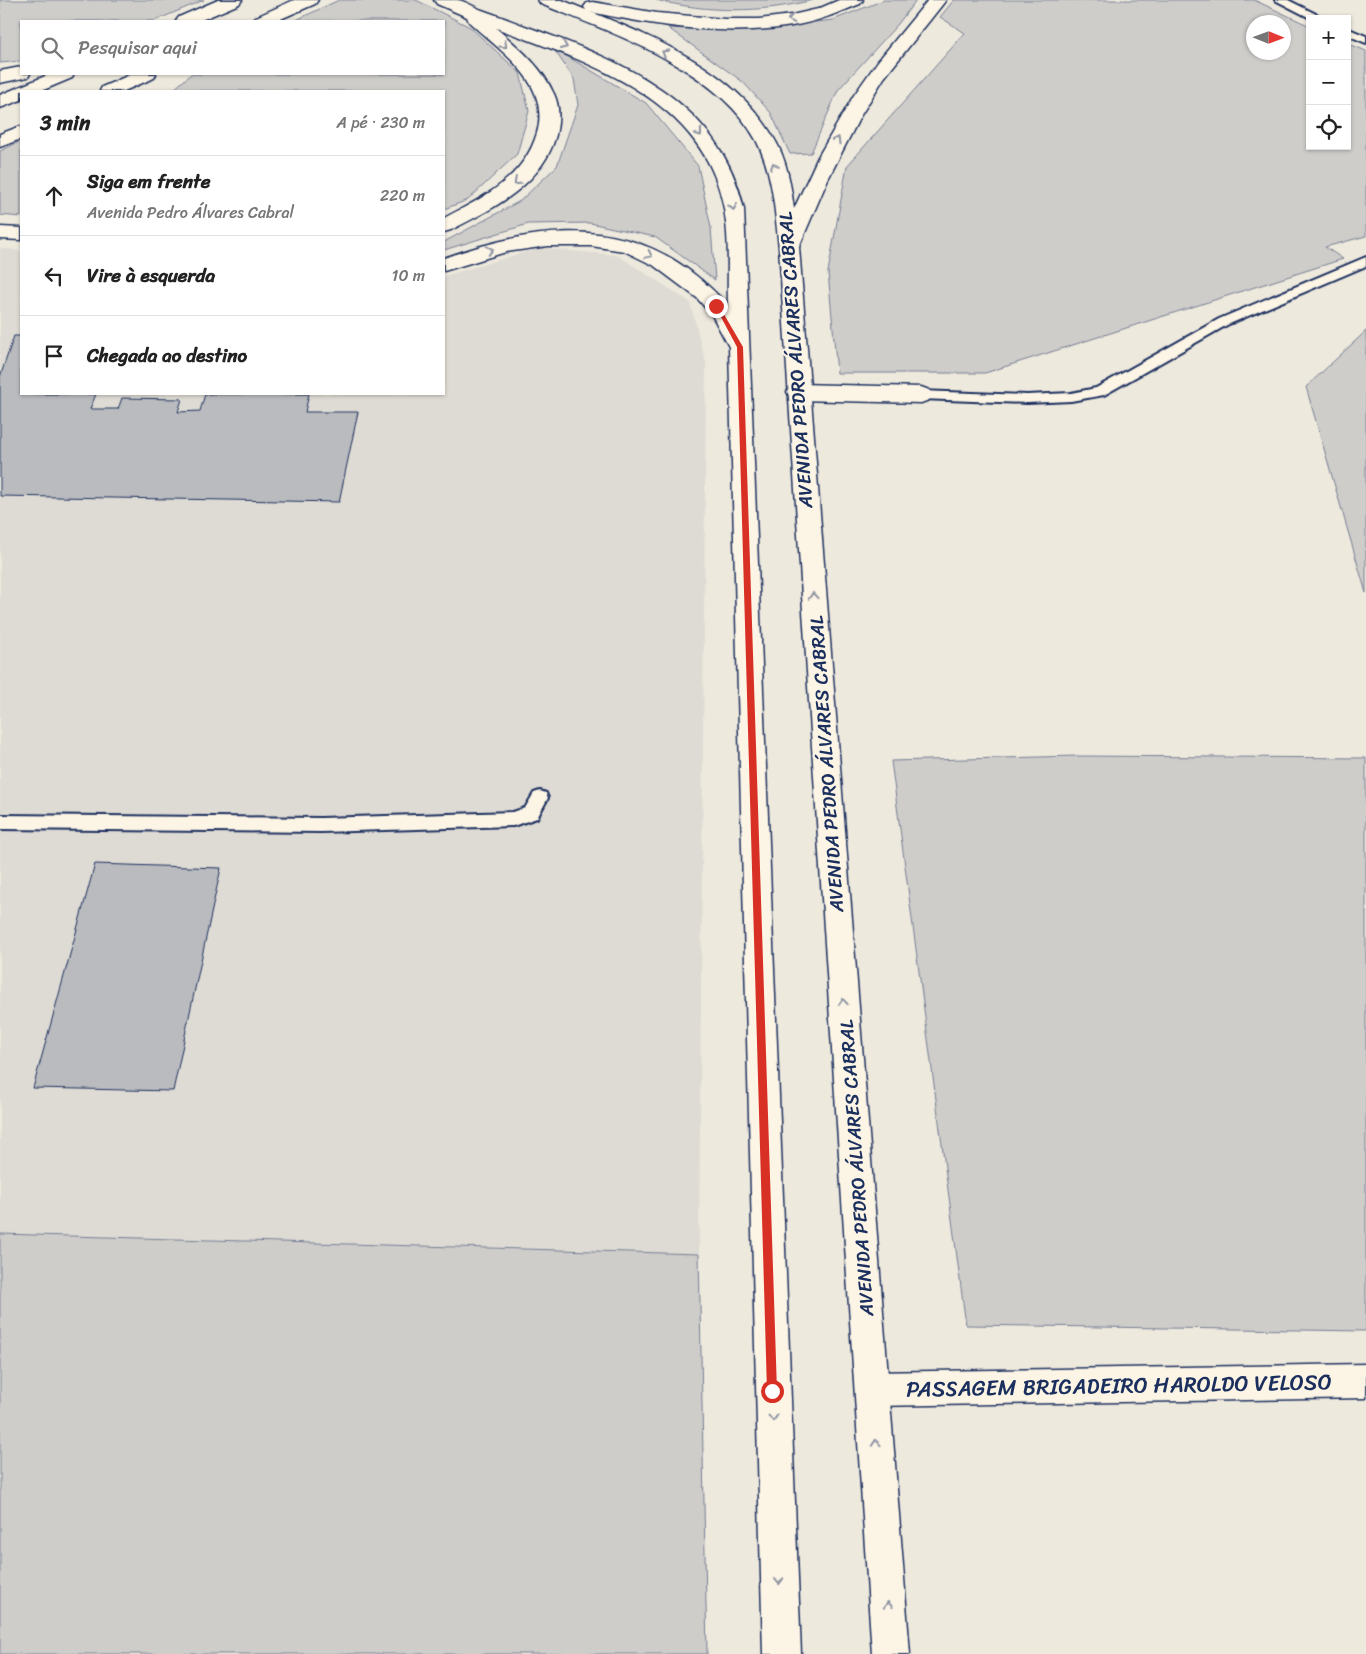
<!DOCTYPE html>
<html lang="pt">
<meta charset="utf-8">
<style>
:root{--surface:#fff;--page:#f6f6f6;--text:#222;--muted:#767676;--line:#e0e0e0}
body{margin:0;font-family:Sriracha,sans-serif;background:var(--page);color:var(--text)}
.controls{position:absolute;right:15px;top:15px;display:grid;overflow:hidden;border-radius:0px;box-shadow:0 1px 4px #0004}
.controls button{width:45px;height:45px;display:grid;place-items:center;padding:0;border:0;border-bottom:1px solid var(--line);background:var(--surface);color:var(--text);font:25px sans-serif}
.compass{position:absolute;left:1246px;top:15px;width:45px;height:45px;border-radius:50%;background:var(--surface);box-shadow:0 1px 4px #0004;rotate:91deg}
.stop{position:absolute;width:15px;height:15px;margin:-11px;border:4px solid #d93025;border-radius:50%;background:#fff}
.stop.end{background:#d93025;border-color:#fff;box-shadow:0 1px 5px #0008}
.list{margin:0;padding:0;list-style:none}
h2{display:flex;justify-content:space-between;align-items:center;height:65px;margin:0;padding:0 20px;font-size:21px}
h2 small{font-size:16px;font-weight:400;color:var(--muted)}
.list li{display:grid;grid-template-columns:32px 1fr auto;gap:15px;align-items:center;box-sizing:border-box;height:80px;padding:0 20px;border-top:1px solid var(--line)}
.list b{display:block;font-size:19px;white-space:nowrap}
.list p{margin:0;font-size:16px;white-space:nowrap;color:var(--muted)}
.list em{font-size:16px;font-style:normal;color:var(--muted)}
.icon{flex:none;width:28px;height:28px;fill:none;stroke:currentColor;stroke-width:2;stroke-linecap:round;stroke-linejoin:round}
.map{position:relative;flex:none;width:1366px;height:1654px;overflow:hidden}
.search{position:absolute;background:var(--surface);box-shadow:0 1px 4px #0004;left:20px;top:20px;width:425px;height:55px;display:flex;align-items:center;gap:12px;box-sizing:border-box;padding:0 18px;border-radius:0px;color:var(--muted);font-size:19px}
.panel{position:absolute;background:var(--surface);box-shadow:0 1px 4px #0004;left:20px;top:90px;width:425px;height:305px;border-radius:0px}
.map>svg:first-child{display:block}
</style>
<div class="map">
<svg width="1366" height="1654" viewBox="0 0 1366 1654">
<rect width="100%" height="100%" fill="#eee9dd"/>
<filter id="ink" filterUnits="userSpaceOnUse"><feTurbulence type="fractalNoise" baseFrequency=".02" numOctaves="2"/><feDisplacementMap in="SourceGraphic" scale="10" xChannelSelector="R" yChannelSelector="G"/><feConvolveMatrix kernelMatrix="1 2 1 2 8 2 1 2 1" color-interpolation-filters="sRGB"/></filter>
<g filter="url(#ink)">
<path fill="#dedbd4" d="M0,248L21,251V394H444V276L539,248L617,255L690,302L706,363L699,1254L0,1234Z"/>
<path fill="#cfcdca" stroke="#757e94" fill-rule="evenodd" d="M0,0H204L154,21H21V61L0,63Z
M339,0H416L470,27L520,73L529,111L517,154L468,200L444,209V91H172L191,74H444V21H294Z
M656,0H813C761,13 709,13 656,0Z
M884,0H916L898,24L838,90L811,153L790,154L771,113L743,82L668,28L738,31L833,20Z
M954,0H1254L1310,26V146H1347V43L1366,51V236L1325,247L1343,259L985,373H837L828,272L847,166L965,33L940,17ZM1254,22H1284V52H1254Z
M553,48L646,103L698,166L711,228L715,280L655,237L590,223L528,224L444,250V242L520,201L557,166L578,105L574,79Z
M21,141V217L0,215V151Z
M1366,331V593L1306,387Z
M1077,756L1366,758V1331L966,1325L891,761Z
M0,1234L699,1254L707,1654H0Z"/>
<path fill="#babbbe" stroke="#1b2f5e" d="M14,336H21V394H96L90,409H118L122,398L182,399L178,412L200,411L205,394H309L305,412H358L339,502L0,496V377Z
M95,864L221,868L173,1091L33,1088Z"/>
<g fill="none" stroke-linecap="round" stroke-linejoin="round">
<g stroke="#1b2f5e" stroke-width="4">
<path id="service" d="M1275,0H1288L1326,19H1312Z
M1347,28L1366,36V43L1347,35Z
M1366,257V266L1227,325L1104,395L1071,401L1027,403L921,399L916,398L914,395L916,392L921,391L1027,395L1071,393L1096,388L1219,319Z
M540,791L546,793L548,798L537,818L513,826L321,832L0,829V815L321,818L513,812L525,808L534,793Z"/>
</g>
<g stroke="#1b2f5e" stroke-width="3">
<path id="minor" d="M798,384L921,387L929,390L932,395L929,400L921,403L798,400L790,397L787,392L790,387Z
M1366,1364V1398L872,1406L860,1401L855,1389L860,1377L872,1372Z"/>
</g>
<g stroke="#1b2f5e" stroke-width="3">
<path id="primary" d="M218,0H242L239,4L199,21H176L179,17Z
M294,0H318L315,4L276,21H253L256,17Z
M434,0C442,0 450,0 457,0C465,1 474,7 482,10C496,15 510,20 525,26C619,60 720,99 744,209L801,1654H763L729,347L713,317L697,298L653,265L624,251L591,246H548L506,252L444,271V258C525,229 612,215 686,268C702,280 717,292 728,307C727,275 730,241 724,209C705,98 587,62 496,28C518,47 542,66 554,94C560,106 559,122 556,135C542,185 494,208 451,230L444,232V218C483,198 524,178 537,133C542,117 539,99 531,85C517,60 489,41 469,22L467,17L437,4Z
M538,0H562L586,10L584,7L587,3L593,2L657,13L725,19H759L792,15L818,9L839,0H863L860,4C838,13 816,22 792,26C726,37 656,26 591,12C660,40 737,72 775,140C787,160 791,186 794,209L818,157L854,95L878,61L928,0H946L884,78L861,115L828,179L799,247L910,1654H872L779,248C775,213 773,172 756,140C717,68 612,33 541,4Z
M21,67V74H30L28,77L0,83V71Z
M50,74H74L72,78L41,91H21V100L0,108V95Z
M132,74H156L154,78L124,91H100L102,87Z
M21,126V139L0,147V134Z
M0,227L21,228V240L0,239Z"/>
</g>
<use href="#service" fill="#fcf5e5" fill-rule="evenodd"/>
<use href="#minor" fill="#fcf5e5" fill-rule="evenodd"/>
<use href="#primary" fill="#fcf5e5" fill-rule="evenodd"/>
</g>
<defs><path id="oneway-chevron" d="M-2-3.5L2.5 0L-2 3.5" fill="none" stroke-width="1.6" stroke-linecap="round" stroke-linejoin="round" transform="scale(1.25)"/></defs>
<g stroke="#8c92a2">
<use href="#oneway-chevron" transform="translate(791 19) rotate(171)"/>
<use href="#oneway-chevron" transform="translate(504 45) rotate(44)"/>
<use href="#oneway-chevron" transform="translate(564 46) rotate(23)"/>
<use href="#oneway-chevron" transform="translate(665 53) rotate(-150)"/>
<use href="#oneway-chevron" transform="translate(699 133) rotate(53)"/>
<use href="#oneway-chevron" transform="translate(837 140) rotate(-60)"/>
<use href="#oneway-chevron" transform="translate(774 166) rotate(-108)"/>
<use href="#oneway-chevron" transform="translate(517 182) rotate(137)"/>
<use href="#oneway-chevron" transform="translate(733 207) rotate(79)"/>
<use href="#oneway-chevron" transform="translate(490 250) rotate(-15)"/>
<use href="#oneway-chevron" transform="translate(649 255) rotate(26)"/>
<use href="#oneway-chevron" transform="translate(813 596) rotate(-94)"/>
<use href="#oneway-chevron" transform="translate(843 1002) rotate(-94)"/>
<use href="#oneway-chevron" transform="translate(773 1418) rotate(88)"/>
<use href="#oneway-chevron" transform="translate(876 1443) rotate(-94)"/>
<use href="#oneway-chevron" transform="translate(779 1581) rotate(88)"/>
<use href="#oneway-chevron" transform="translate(888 1605) rotate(-94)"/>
</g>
</g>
<path fill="#d93025" d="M714,304H718L743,347L777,1391L772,1396L767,1391L737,347Z"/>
<g text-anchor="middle" stroke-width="4" stroke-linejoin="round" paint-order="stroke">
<g font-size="19" fill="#1b2f5e" stroke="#fcf5e5">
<text transform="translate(795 360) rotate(-94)" y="7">AVENIDA PEDRO ÁLVARES CABRAL</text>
<text transform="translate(826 764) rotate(-94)" y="7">AVENIDA PEDRO ÁLVARES CABRAL</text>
<text transform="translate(856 1168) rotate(-94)" y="7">AVENIDA PEDRO ÁLVARES CABRAL</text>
</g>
<g font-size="22" fill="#1b2f5e" stroke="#fcf5e5">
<text transform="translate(1119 1385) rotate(-1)" y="8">PASSAGEM BRIGADEIRO HAROLDO VELOSO</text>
</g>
</g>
</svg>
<div class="controls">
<button>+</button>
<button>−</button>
<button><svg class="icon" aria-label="locate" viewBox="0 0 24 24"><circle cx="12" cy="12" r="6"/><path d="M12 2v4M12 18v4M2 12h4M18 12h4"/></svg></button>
</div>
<svg class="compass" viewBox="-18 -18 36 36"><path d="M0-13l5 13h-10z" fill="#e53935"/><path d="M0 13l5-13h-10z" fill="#767676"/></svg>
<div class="stop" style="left:772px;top:1391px"></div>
<div class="stop end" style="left:716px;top:306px"></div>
<div class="search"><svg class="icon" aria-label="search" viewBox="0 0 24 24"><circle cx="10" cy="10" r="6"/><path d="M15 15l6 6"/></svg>Pesquisar aqui</div>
<section class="panel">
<h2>3 min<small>A pé · 230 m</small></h2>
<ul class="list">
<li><svg class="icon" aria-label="ahead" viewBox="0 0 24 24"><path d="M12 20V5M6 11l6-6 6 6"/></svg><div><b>Siga em frente</b><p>Avenida Pedro Álvares Cabral</p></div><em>220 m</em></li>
<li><svg class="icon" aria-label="left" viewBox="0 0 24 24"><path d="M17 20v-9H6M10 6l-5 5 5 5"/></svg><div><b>Vire à esquerda</b></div><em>10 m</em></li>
<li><svg class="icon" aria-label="arrive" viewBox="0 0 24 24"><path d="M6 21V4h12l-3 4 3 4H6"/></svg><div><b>Chegada ao destino</b></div></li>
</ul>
</section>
</div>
